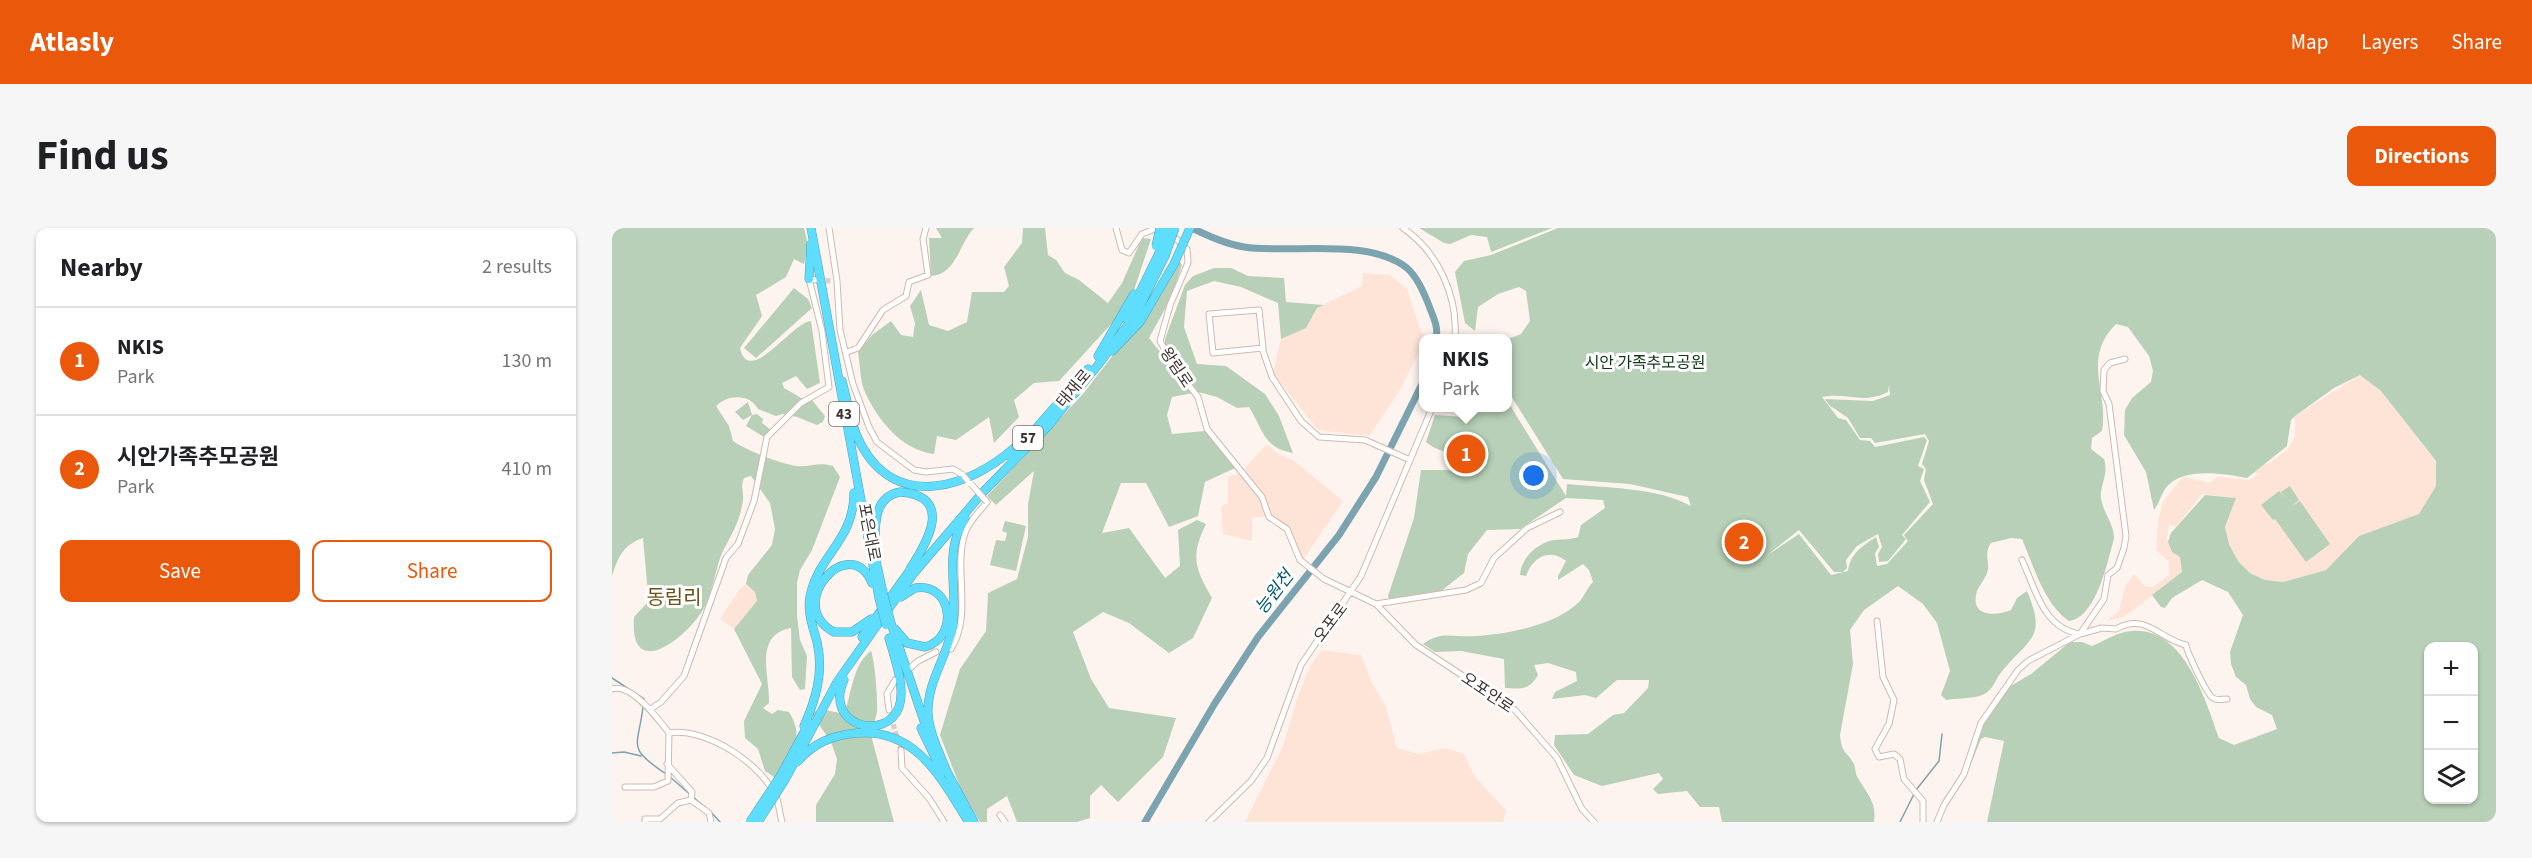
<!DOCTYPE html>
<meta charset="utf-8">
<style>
:root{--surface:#fff;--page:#f6f6f6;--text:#202124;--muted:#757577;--line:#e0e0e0;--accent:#ea580c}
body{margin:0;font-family:"Source Sans 3","Noto Sans KR",sans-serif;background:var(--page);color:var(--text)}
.controls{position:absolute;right:18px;bottom:18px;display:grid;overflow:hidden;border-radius:12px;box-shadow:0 2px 4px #0004}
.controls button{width:54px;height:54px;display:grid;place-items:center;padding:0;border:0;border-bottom:2px solid var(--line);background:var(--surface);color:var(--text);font:30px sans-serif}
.you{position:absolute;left:922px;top:248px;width:21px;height:21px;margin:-15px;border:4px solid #fff;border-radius:50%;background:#1a73e8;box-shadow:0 0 0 9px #1a73e833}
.badge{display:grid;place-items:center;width:39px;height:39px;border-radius:50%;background:var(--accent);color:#fff;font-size:20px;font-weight:700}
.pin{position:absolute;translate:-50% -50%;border:3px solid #fff;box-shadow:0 2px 6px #0006}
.popup{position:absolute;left:807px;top:106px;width:93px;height:78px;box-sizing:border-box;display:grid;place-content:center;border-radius:12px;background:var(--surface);filter:drop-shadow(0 2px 4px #0005);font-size:20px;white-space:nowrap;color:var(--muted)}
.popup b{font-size:22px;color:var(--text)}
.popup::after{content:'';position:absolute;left:50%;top:100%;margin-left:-12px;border:12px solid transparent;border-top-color:var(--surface)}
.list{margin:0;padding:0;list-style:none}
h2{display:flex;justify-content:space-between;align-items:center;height:78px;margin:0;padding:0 24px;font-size:26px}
h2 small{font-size:20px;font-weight:400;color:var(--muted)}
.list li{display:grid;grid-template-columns:39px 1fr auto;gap:18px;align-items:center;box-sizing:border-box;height:108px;padding:0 24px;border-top:2px solid var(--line)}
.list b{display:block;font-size:22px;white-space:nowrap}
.list p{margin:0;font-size:20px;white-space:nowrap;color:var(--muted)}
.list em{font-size:20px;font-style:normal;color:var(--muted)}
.actions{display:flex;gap:12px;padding:18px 24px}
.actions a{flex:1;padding:14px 0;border:2px solid var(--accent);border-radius:12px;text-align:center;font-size:21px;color:var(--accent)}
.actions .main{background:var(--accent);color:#fff}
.icon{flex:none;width:33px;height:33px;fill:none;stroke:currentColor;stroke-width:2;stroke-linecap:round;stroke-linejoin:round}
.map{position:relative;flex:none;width:1884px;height:594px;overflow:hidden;border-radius:12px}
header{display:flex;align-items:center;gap:36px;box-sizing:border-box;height:84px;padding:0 30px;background:var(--accent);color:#fff}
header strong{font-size:28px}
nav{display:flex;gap:33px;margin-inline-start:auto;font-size:21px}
.intro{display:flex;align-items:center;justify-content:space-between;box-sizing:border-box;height:144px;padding:0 36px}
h1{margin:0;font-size:42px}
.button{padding:15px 27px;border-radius:12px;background:var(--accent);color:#fff;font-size:21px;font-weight:700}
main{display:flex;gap:36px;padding:0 36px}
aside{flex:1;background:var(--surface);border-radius:12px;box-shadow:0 2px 4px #0004}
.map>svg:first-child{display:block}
</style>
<header>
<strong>Atlasly</strong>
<nav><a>Map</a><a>Layers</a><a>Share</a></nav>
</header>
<div class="intro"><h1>Find us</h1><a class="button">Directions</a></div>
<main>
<aside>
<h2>Nearby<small>2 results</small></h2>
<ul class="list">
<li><span class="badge">1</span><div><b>NKIS</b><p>Park</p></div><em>130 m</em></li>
<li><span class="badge">2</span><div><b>시안가족추모공원</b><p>Park</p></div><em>410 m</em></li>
</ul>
<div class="actions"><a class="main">Save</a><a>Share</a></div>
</aside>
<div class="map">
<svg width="1884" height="594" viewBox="0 0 1884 594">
<rect width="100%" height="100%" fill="#fef4ef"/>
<path fill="#fde4d7" d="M751,45L778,47L795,61L808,100L814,110L788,162L757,208L706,202L661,145L669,111L694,100L705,80L750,58Z
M1748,147L1769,163L1824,234V258L1808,286L1747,308L1714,342L1671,354L1653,352L1638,345L1626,333L1617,316L1613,299L1624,270L1590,266L1564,299L1557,296L1555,312L1561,325L1568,329L1570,344L1523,381L1511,389L1494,393L1507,383L1513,358L1522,346L1533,358L1541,359L1557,347V334L1544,322L1546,293L1551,273L1571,249L1598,255L1605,249L1637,252L1648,245L1625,244L1659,234L1676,221L1683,208V188Z
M655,216L666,226L681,232L731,273L691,332L676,300L660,289L653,274L654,269L632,241Z
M629,245L649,269L655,288L640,290V313L611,306L609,279L616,274V249Z
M134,356L143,364L145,373L122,401L108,391L127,362Z
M710,422L749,427L759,453L774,479L785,520L806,526L833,520L852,526L863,549L894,582L891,594H633L671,518L686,468L699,436Z"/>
<path fill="#b7d0b7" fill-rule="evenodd" d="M0,0H192L196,17L192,36L182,31L174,49L144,67L150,88L128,120C137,160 180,94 199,93L208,155L195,161L184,148L170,155L172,160L191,171L200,172L213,188L211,194L205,197L185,189L171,186L164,188L146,181C138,166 116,166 104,178L117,198L121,213C136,223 166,235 184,238C197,240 206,233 221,238L228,249L200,322L188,342L185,355V388L188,412L195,428L193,461L188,462L180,449L179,400C141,407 158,449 157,475L151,480L160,486L166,482L177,484C193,509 181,530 168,553L153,543L146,521L133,510L132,493L150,456L122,401L145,373L143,364L134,356L136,347L160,317L163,301L158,275L139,248L132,250C128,259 132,264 131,272C129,290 121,304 113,319C104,334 102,362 92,380C76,409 17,456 22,389L34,376L36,366L31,310C11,317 6,329 0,348Z
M324,0H362C347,16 344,47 319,48L317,10H330Z
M411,0H433L436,27L444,32L453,45L467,52L496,75L510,55L530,10L539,11L521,65L502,93L447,153L422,155L402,172L407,189L382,215L377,189L344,212L325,208L322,226C289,222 265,191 252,162C248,151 248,136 246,124L260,107L279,93L289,107L301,109L303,95L298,78L309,62L317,97L336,103L355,94L360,64H392L397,58L392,39L410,15Z
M807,0H940L879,24L875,9L859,7L838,16L832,15Z
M946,0H1884V594H1375L1392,513L1373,509L1369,511L1358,538L1374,489L1397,459L1419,446L1458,414H1470L1480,418C1492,413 1506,404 1519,403C1572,398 1593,471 1607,510L1622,517L1665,501L1660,487L1644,479L1638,471L1634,457L1624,449L1619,436L1618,424L1631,387L1616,364L1590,352L1560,370L1553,380L1549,379L1540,367L1570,344L1568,329L1560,324L1556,314L1559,305L1593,267L1624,270L1613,299L1617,316L1626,333L1638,345L1653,352L1671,354L1714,342L1747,308L1807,286L1824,258V233L1769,163L1748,147L1722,160L1683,188L1679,192L1675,218L1635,250C1611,246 1570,238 1553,261C1549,267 1547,276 1542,282L1534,244L1512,207L1513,182L1520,170L1539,154L1541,143L1537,128L1516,99L1504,96C1469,131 1497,164 1490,203L1480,210L1479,221L1492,231C1496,244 1491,251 1489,264C1487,280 1502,294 1502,310C1496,333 1484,390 1457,393C1432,376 1422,339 1410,311L1399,310L1379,315C1372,325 1377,331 1376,342C1374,350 1368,356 1365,363C1357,390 1384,388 1399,382L1405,370L1415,363C1435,410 1418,410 1391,442C1382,452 1382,464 1367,468C1357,471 1344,470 1334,472L1329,467L1338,443L1325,395L1311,376L1286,358L1252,382L1238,402L1241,436L1228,507C1230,527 1235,523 1242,536C1244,541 1243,546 1246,550C1255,566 1265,574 1262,594H1110L1107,579H1088L1075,563L1046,566L1041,561L1051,551L1047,545L990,558L962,547L942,517L943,507L976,506L1001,487L1012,485L1036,460L1037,452H1005L984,470L973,467L940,471L943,464L965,453L964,444L936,435L922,437L926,447C917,462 910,461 893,460L892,431L849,423L823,424L811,416C829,402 843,410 864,408C896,406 945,397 968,373C973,367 975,360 981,354L977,342L971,336L946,352V348L954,333C937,319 920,330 914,348L908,347C909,330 925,315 942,312C951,311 958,312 966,309L969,297L993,280L991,272L954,270L908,301L875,302L856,326L852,345L829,363L777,371L776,368L802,290L809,242H858L873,235L875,221L867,215C844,220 835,231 814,214L823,187L852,189L861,180H896V174L954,268L955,256C995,260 1044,259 1079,278L1076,269L1018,256L951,251L896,163V111L909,106L918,93L914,63L907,59L886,66L866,79L863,103L853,95L843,44L852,33L879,27ZM1277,157L1278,167L1261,173L1213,171L1217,177L1236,190L1248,210H1259L1263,215L1313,206L1317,213L1310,236L1314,241L1312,252L1321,276L1292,307L1296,313L1275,336L1265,338L1263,325L1267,319L1264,309C1250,318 1238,326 1236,343L1219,347L1187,306L1154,328L1187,302L1222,344H1231L1235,340L1234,332L1245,318L1266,306L1270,319L1266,326L1267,334L1276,333L1294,311L1290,307L1318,274L1308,253L1312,241L1306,238L1315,212L1312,209L1263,219L1258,213L1248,212L1234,192L1226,190L1210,169C1235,164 1250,177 1276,164ZM1816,418H1862V572H1816Z
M567,32L570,37L559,70L537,110L581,165L560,169L555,187L560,206L593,203L623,240L593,254L586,288L557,299L534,255H509L490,305L517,300L553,350L568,338L566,302L585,292L594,296C578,329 583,340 600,370L581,410L557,425L517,395L491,384L461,404L479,451L497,480L564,490L551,529L506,574L489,557L478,568V590L465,594H405L395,568L375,581V594H368L350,564L328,507L348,441L374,403L376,365L405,351L416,309V276L422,243L384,277L375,268L471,166L515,109Z
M602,40H619L636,48L672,50L674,74L712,77L705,80L694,100L669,111L666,75L629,59L602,53L575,63L572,99L585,136L614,138L653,166L667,188L681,225C651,220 651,201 637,179L625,180L605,169L586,164L553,116V111L573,57L581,48Z
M182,60L196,71L200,80L144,130L132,120Z
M136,174L140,187L145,186L151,191L150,195L159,202L152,209L134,198L140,187L131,192L123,184Z
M1678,258L1687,272L1679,279L1688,273L1718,316L1694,334L1663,291L1661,292L1649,277L1667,263L1674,271L1669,264Z
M393,293L414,298L404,343L378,337L384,312L393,313L395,305L390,303Z
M259,423C263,433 266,472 265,484C263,494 259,500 260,511L282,594H204V577L223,546L225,531L219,514L199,485L209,481L232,486C240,466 240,437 259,423Z"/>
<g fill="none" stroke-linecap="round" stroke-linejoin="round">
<path stroke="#7ca3b0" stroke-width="1.5" d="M0,450L32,471
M31,479C26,520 14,519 54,546
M0,525L12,524L29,528
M58,549L95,581
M1304,562L1327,533L1330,506
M99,584L108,594
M1288,594L1302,566"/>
<path stroke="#7ca3b0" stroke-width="7" d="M580,0C596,8 614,16 632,19C678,26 756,9 795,40C805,49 811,63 816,75C820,87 827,98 824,110
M533,594L603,475L646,409L727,307L764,249L812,152"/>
<path stroke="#d7cec9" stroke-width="5" stroke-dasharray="5 2.5" stroke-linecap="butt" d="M206,52L219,53
M279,489L289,522"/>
<g stroke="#d0b9ad" stroke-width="7">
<path id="minor" d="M217,0L225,53L228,102L241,156L257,199L265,214L302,242L314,244L341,241L351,247
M504,0L510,22L517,25L530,6L543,1L548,3
M791,0C826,24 846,68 843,110
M560,7L575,21L576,35L558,77L548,113L563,139L586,169L595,201L650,269L657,289L675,301L688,332L712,351L764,376L804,417L903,482L945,530L970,581L982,594
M651,120L601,125L597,86L647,82L651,120V123L660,149L689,193L707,209L753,212L798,232
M235,124L246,120L271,82L294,68L297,54L316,47L311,11L314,0
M1410,332C1424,362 1431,400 1468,406L1492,371L1496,347L1505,340L1512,320L1514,308L1497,176L1491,163L1492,142L1498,135L1513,131
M764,376L854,362L869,355L882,330L903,311L915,300L948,284
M1265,393L1271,449L1282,472L1277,496L1263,521L1267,529L1282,526L1288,531L1292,551L1311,573V594
M339,421C361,386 341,342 353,305C357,293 368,283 375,274
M298,440L306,433L324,424
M0,461C19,454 47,492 57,505C94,499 151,536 165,571C167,578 168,587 170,594
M39,481L49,474L72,448L114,330L126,316L142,273L155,209L189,175L217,159L210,103L197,51L204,52
M277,482L275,466L283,452
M289,522L290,540L317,570L332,594
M13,559H42L56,553L57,505
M79,572L97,585L99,594
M388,587L393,594
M33,594V591H48L66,575L79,572L80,564L55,536
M597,594L639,553L655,530L689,437L749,348L820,180
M1325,594L1332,577L1352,546L1369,495L1406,442L1416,433L1468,406L1490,400L1504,401C1534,384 1547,411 1574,417C1575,424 1595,467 1601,470C1605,473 1610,471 1615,471"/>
</g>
<g stroke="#53a2b6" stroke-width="9">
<path id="highway" d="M199,0L267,370
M197,51L199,16
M515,91L547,25
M500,123L528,94L562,36
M486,128L522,66
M230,153C236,175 239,200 251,220C287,282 358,259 402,220
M399,229L476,141
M258,305L271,365
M263,313C263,292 264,268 288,264C343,268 315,315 298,341
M259,391L240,404H222C171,377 238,302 260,355
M278,392L316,505
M283,401L295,415L313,419C347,410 341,354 303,360L289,369
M250,409L301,338
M232,452C211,498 274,514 287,479C294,459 282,429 277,410
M192,498C204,471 212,444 205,414C201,399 195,384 198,369C205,328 242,313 242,265
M309,500L330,544
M185,534C202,515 220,507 245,505C304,500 329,550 356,593
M334,542L362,594
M336,546C328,526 317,505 316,485C315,453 336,428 341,397C346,360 331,324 353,290
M169,547L197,495
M174,550L225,454L302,345L372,263L437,197L486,137L524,86L553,28"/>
</g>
<use href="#minor" stroke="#fff" stroke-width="5"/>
<use href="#highway" stroke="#5fddff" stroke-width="8"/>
<g stroke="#d0b9ad" stroke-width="7" stroke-linecap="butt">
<path id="minor-bridge" d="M351,247L356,253
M359,256L375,274"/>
</g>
<g stroke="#53a2b6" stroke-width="9" stroke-linecap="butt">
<path id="highway-bridge" d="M544,18L548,0
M547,25L555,0
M553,28L563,0
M562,36L578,0
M271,365L278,392
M267,370L274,397
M138,594L169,547
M146,594L174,550"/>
</g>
<use href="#minor-bridge" stroke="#fff" stroke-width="5"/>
<use href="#highway-bridge" stroke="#5fddff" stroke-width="8"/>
</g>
<g text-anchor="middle" stroke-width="6" stroke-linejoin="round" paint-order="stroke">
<g fill="#fff" stroke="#77716d" stroke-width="1.5">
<rect x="217" y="174" width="30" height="24" rx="4.5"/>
<rect x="401" y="198" width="30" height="24" rx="4.5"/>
</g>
<g font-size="15" font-weight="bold" fill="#3d342f">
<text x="232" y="191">43</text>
<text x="416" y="215">57</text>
</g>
<g font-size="16" fill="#103813" stroke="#fff">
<text x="1033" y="140">시안 가족추모공원</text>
</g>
<g font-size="16" fill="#3d342f" stroke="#fff">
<text transform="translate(565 139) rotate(56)" y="6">왕림로</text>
<text transform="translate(461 160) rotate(-50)" y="6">태재로</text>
<text transform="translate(258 304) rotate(79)" y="6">포은대로</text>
<text transform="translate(718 394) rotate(-53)" y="6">오포로</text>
<text transform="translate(876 464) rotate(34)" y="6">오포안로</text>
</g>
<g font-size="18" font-style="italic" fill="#075b6f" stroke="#fff">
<text transform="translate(662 364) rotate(-52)" y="6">능원천</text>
</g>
<g font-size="20" fill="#6a5218" stroke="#fff">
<text x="62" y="376">동림리</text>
</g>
</g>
</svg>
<div class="controls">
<button>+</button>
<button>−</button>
<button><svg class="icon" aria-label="layers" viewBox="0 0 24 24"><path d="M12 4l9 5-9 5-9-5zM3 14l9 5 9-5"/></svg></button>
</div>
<div class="you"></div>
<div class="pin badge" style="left:854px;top:226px">1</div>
<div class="popup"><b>NKIS</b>Park</div>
<div class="pin badge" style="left:1132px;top:314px">2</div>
</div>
</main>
